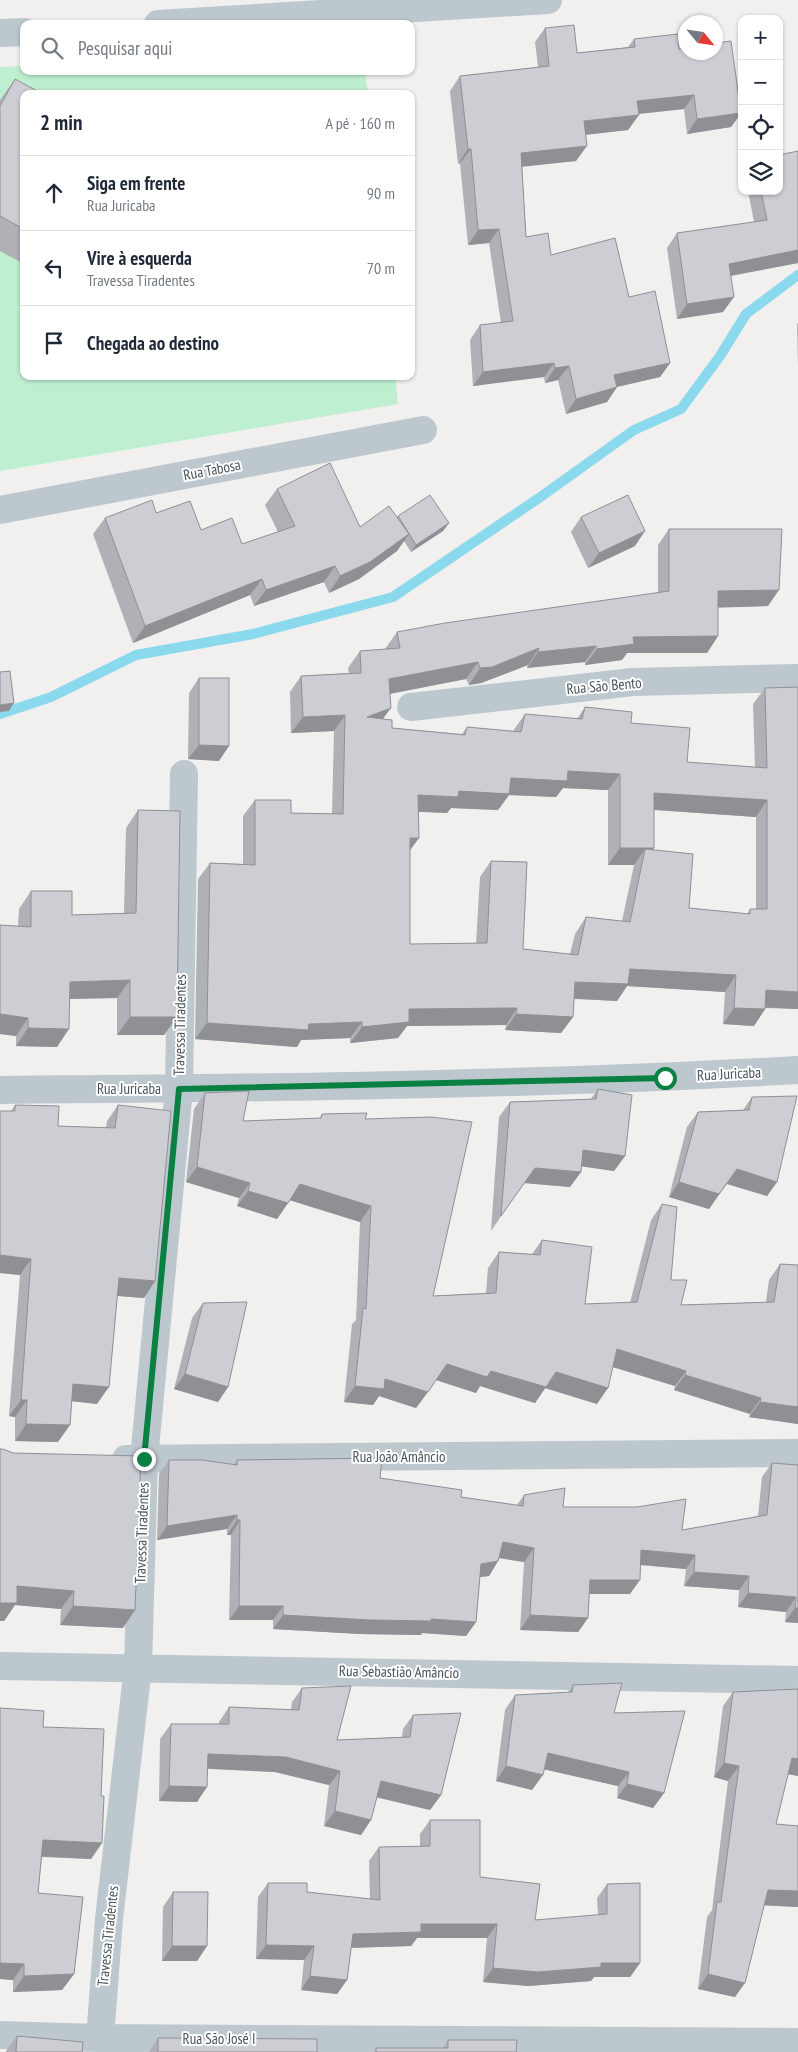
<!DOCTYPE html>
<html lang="pt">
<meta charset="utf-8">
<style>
:root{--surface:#fff;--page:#f2f2f3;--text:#1f2937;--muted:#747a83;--line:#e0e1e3}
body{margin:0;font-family:"PT Sans Narrow",sans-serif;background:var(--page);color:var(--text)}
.controls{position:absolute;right:15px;top:15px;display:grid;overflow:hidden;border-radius:10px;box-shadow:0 1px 4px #0004}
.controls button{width:45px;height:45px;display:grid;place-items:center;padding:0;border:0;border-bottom:1px solid var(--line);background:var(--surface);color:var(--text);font:25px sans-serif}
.compass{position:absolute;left:678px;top:15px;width:45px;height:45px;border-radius:50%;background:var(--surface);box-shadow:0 1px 4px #0004;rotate:119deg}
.stop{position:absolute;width:15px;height:15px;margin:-11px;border:4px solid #0b8043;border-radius:50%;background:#fff}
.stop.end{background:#0b8043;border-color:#fff;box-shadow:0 1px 5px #0008}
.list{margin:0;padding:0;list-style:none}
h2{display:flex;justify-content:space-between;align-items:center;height:65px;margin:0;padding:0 20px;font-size:21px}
h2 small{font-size:16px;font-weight:400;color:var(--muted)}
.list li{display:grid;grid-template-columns:32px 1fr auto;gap:15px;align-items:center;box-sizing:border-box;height:75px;padding:0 20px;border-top:1px solid var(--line)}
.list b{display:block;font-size:19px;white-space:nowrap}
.list p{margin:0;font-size:16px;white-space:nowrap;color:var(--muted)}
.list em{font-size:16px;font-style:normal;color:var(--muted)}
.icon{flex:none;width:28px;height:28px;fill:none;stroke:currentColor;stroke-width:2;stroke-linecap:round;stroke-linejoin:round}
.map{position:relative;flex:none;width:798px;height:2052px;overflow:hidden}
.search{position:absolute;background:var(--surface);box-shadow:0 1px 4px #0004;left:20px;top:20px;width:395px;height:55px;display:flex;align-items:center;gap:12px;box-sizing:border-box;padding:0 18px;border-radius:10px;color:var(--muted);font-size:19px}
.panel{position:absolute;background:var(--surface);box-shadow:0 1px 4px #0004;left:20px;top:90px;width:395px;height:290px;border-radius:10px}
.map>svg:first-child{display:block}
</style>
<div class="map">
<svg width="798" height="2052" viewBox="0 0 798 2052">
<rect width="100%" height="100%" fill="#f2efef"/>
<path fill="#bdefd0" d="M24,66V71H365L368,94H24V376H395L398,404L0,471V67Z"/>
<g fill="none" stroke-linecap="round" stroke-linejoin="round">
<path stroke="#8ad9ed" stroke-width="10" d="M0,714L51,697L136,655L253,634L393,597L539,498L634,430L681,409L720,356L746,314L798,275"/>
<path stroke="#bdc7ce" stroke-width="28" d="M158,24L548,0
M0,33L24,32
M0,510L423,430
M411,707L633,682L798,678
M0,1090C266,1088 533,1085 798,1070
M126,1459L798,1453
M0,1666L798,1680
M0,2035L99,2038L798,2042
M99,2052L109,1919L138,1667L144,1459L179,1089L184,774"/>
</g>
<path fill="#afb1b6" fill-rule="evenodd" d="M545,28L577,53L628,47L634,39L679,49L741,113L731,127L687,134L684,109L639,114L628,130L585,135L576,161L522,166L526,237L551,255L629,297L670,363L660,377L617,387L607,402L566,414L558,380L545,383L544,377L473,386L470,340L480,325L501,323L489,243L468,245L460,163L458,164L450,91L460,76L538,67L535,42Z
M15,79L24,94V264L0,251V100Z
M748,191H779L798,263L731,276L723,312L677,319L667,248L677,233L754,222Z
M798,323V368L797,324Z
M277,489L360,527L397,517L398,516L449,523L443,531L411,552L404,541L397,551L359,579L329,593L324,582L254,606L250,595L133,643L93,534L105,518L156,513L242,544L278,532L265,505Z
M581,517L635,546L588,568L571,532Z
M669,529L768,606L718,607V636L707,653H627L622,660L585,665V662L527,668L528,665L481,683L469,685L466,679L390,694L383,719L392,728L462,734L467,727L513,731L525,714L577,719L585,707L631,723L687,762L755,767L753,704L765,688L798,1009L765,1008V1009L754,1026L723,1024L725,992L627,986L617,1001L574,999L573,1017L561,1033L505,1030L506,1025L407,1026L398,1038L350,1043V1038L301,1040L297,1047L195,1039L198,879L210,863L243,864V816L255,800L291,813L332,814L334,731L291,733L290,692L301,676L349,673L348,668L360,651L385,649L397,632L658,593V545ZM563,788L608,790V865H634L622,921L586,917L575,934L570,954L523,949L491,861L480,877L476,944H410V850L419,838V812L447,813L451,808L498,810L509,795L556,797ZM654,810L756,817V909H750L747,914L689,908L653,850L654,848Z
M199,678L219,761L188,759L189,693Z
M138,810L177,1017L164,1035H117V998L70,999L57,1047L16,1046V1036L0,1034V925L18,926L19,909L31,891L72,915L124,913L126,828Z
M598,1089L625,1156L614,1171L581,1166V1172L570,1187L524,1183L491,1231L499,1117L510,1102L590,1100Z
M205,1093L243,1121L319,1119L322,1114L365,1119L433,1296L486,1293L488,1268L499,1252L532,1254L542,1240L585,1304L630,1303L651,1220L662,1204L671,1280L681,1305L766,1302L769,1280L780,1264L798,1265V1424L749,1417L750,1414L674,1390L675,1386L613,1367L597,1404L545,1388L535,1403L480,1386L476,1393L436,1380L416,1408L379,1396L373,1405L344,1402L352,1324L356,1320L360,1222L290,1200L277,1219L237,1206L239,1198L186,1182L194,1109Z
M752,1097L777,1182L767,1196L727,1184L709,1209L669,1197L687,1127L698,1112L743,1110Z
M15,1105L58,1126L106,1128L107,1121L118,1105L155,1281L144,1298L117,1296L97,1404L72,1401L58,1442L15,1441V1417L9,1416L20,1275L0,1273V1111H11Z
M203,1303L228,1387L218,1402L174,1389L192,1318Z
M0,1449L123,1628L60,1625L61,1609L15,1605L4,1621H0Z
M169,1460L233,1465L237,1460L380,1478L461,1497L517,1505L524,1495L563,1507L682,1530L758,1516L762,1477L772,1463L798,1465V1623L785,1622L786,1612L738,1607L739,1590L684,1586L686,1569L640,1565L630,1594H589L588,1618L578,1632L520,1630L524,1562L499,1558L498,1561L489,1576L480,1577L476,1622L466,1636L422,1633L421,1635L360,1634L273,1629V1620H229L231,1535H227V1529L157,1540L159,1474Z
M573,1685L614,1713L664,1793L653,1808L617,1798L618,1786L544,1769L532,1790L496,1781L505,1710L515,1695L568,1692Z
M798,1687V1776L788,1774L776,1824L798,1826V1907L764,1905L735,1997L698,1989L707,1917L712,1910L728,1781L714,1777L723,1706L733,1692L797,1689Z
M302,1688L337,1740L402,1737L403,1729L413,1715L441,1795L430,1810L377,1797L371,1820L361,1835L324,1826L329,1785L275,1772L208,1769L197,1802L159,1801L160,1739L171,1724H219V1722L229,1707L291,1710L292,1702Z
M0,1708L43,1727L101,1796L102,1843L91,1859L42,1857L38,1893L74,1974L62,1990L13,1992V1980L0,1979Z
M430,1820L480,1877L535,1920L598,1915L597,1898L607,1884L640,1963L630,1977H594L591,1981L528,1986L483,1982L487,1938H417L411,1946L351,1948L347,1980L337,1994L301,1990L304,1960L256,1959L258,1897L268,1883L307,1892L370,1899L369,1861L379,1847L420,1846V1834Z
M173,1892L207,1946L197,1961H162L163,1907Z
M17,2036L82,2052H6V2051Z
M158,2038L317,2052H149Z
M448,2040L516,2052H374L376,2048H443Z"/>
<path fill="#8f9094" d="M694,95L684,109L627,115L637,101Z
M741,113L731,127L687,134L697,119Z
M639,115L628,130L574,136L584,121Z
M587,146L576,161L511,168L521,153Z
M468,149H471L460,163L458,164Z
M499,229L489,243L468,245L478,230Z
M798,250V263L718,278L729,264Z
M734,297L723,312L677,319L687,304Z
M554,363L544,377L473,386L483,372Z
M670,363L660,377L603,390L614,375Z
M569,366L558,380L545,383L555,368Z
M617,387L607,402L566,414L576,399Z
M449,523L443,531L411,552L416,545Z
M645,531L635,546L588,568L599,553Z
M409,534L397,551L359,579L329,593L340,576Z
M335,566L324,582L254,606L266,590Z
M262,579L250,595L133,643L145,626Z
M779,590L768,606L707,608L718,591Z
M718,636L707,653H627L622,660L585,665L597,649L633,637Z
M596,646L585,662L527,668L538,652Z
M539,648L528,665L481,683L469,685L480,668Z
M478,662L466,679L378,696L389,679Z
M14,703L9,711L0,712V705Z
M391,708L379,724L367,717Z
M345,715L334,731L291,733L303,717Z
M199,745L229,746L219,761L188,759Z
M568,771L620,774L608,790L563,788L556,797L509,795L498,810L451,808L447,813L407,811L418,795L459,791L511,778Z
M654,793L767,800L756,817L643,809Z
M410,838H419L407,854Z
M620,848H654L643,864L645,849L634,865H608Z
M630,969L736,975L725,992L627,986L617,1001L564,998L575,982Z
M130,980L117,998L58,999L70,982Z
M766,990L798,992V1009L755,1007Z
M517,1008L506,1025L407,1026L398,1038L350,1043L362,1027L409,1009Z
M734,1008L765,1009L754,1026L723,1024Z
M0,1014L28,1018L16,1036L0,1034Z
M516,1014L573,1017L561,1033L505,1030Z
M130,1017H177L164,1035H117Z
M362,1022L350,1038L301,1040L297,1047L195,1039L207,1023L309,1024Z
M28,1028L69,1029L57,1047L16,1046Z
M583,1150L625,1156L614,1171L572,1165Z
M197,1167L250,1183L239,1198L186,1182Z
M535,1168L581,1172L570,1187L524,1183Z
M737,1169L777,1182L767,1196L727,1184Z
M679,1182L719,1194L709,1209L669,1197Z
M300,1184L371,1206L360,1222L289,1200Z
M248,1191L288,1203L277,1219L237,1206Z
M0,1255L31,1259L20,1275L0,1273Z
M119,1278L155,1281L144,1298L107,1295Z
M617,1349L686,1371L675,1386L606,1365Z
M447,1364L491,1371L546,1387L535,1403L480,1386L476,1393L436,1380Z
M556,1372L608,1388L597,1404L545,1388Z
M185,1374L228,1387L218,1402L174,1389Z
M685,1375L761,1398L750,1414L674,1390Z
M385,1379L428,1392L416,1408L379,1396L373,1405L344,1402L355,1386Z
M73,1384L109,1387L97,1404L61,1400Z
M21,1400H27L15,1417L9,1416Z
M760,1402L798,1407V1424L749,1417Z
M26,1424L70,1425L58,1442L15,1441Z
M237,1515L227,1529L157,1540L167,1526Z
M237,1520H240L231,1535H227Z
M503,1542L534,1548L524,1562L493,1557Z
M641,1550L695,1555L686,1569L631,1564Z
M498,1561L489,1576L471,1578L481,1564Z
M694,1572L749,1576L739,1590L684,1586Z
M590,1580H640L630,1594H580Z
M17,1586L74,1591L61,1609L15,1605L4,1621H0V1603Z
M748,1593L796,1597L786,1612L738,1607Z
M73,1606L135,1610L123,1628L60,1625Z
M239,1606H283L273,1620H229Z
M795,1608H798V1623L785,1622Z
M283,1615L431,1619L476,1622L466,1636L422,1633L421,1635L360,1634L273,1629Z
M530,1615L588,1618L578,1632L520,1630Z
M548,1753L629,1772L618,1786L538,1768Z
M208,1754L286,1757L340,1771L329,1785L275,1772L198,1768Z
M792,1758L798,1759V1776L782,1773Z
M724,1763L739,1766L728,1781L714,1777Z
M506,1766L543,1775L532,1790L496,1781Z
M381,1781L441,1795L430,1810L371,1796Z
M627,1784L664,1793L653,1808L617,1798Z
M169,1786L207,1787L197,1802L159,1801Z
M335,1811L371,1820L361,1835L324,1826Z
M43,1840L102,1843L91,1859L32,1856Z
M768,1890L798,1891V1907L758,1905Z
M421,1924H497L487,1938H417L411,1946L343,1948L353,1934Z
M266,1945L314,1946L304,1960L256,1959Z
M172,1946H207L197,1961H162Z
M0,1963L24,1964L13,1980L0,1979Z
M601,1963H640L630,1977H594L591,1981L528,1986L483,1982L493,1968Z
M74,1974L62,1990L13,1992L24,1976Z
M708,1974L745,1983L735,1997L698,1989Z
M310,1976L347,1980L337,1994L301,1990Z"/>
<path fill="#ccced4" stroke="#8f9094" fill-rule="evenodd" d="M574,25L577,53L635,47L634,39L678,34L679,49L686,48V52H716V43L731,41L741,113L697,119L694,95L637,101L639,115L584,121L587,146L521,153L526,237L548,233L551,255L615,238L629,297L655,291L670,363L614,375L617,387L576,399L569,366L555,368L554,363L483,372L480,325L513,321L499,229L478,230L471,149H468L460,76L549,66L545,28Z
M15,79L43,94H24V229L0,216V106Z
M798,151V250L729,264L734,297L687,304L677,233L767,220L761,191H779V155Z
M330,463L360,527L389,506L409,534L370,562L340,576L335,566L266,590L262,579L145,626L105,518L152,500L156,513L190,501L201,530L232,518L242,544L295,526L277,489Z
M430,495L449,523L416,545L398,516Z
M628,495L645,531L599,553L581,517Z
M669,529H782L779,590L718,591V636L633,637L634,644L597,649L596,646L538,652L539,648L492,667L480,668L478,662L389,679L391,708L367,717L392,720V728L465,735L467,727L521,732L525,714L582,719L585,707L632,712L631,723L690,728L687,762L767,768L765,688L798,687V992L766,990L765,1009L734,1008L736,975L630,969L628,984L575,982L573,1017L516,1014L517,1008L409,1009V1022L362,1027V1022L309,1024L308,1030L207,1023L210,863L255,865V800H291V813L343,814L345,715L303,717L301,676L361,673L360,651L400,648L397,632L445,623L669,591ZM568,771L620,774V848H654V793L767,800V909H750V914L689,908L693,854L645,849L630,922L586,917L578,955L523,949L527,862L491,861L487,943L410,944V838H419L418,795L458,797L459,791L509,794L511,778L567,781Z
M10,671L14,703L0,705V672Z
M199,678H229V746L199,745Z
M138,810L180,811L177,1017H130V980L70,982L69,1029L28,1028V1018L0,1014V925L31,927V891H72V915L136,913Z
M598,1089L632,1095L625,1156L583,1150L581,1172L535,1168L501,1216L510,1102L596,1099Z
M249,1091L243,1121L321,1118L322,1114L367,1113L365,1119L431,1117L472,1122L433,1296L496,1293L499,1252L540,1255L542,1240L592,1247L585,1304L637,1302L662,1204L677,1207L671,1280H687L681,1305L774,1302L780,1264L798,1265V1407L760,1402L761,1398L685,1375L686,1371L617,1349L608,1388L556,1372L546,1387L491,1371L487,1377L447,1364L428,1392L385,1379L384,1389L355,1386L363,1308L366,1309L371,1206L300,1184L288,1203L248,1191L250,1183L197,1167L205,1093Z
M797,1096L777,1182L737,1169L719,1194L679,1182L698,1112L749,1110L752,1097Z
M15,1105L59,1106L58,1126L115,1128L118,1105L171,1111L155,1281L119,1278L109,1387L73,1384L70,1425L26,1424L27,1400H21L31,1259L0,1255V1111H15Z
M247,1302L228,1387L185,1374L203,1303Z
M0,1449H3L13,1453L141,1456L135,1610L73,1606L74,1591L17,1586V1603H0Z
M382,1458L380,1478L462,1490L461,1497L523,1506L524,1495L565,1488L563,1507H637L686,1499L682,1530L767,1515L772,1463L798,1465V1608H795L796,1597L748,1593L749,1576L694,1572L695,1555L641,1550L640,1580H590L588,1618L530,1615L534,1548L503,1542L498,1561L481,1564L476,1622L431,1619V1621L370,1620L283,1615V1606H239L240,1520H237V1515L167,1526L169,1460H202L237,1465V1460Z
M622,1683L614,1713L685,1711L664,1793L627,1784L629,1772L548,1753L543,1775L506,1766L515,1695L572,1692L573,1685Z
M351,1686L337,1740L410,1737L413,1715L461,1713L441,1795L381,1781L371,1820L335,1811L340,1771L286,1757L208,1754L207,1787L169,1786L171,1724H229V1707L299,1710L302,1688Z
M798,1689V1759L792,1758L776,1824L798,1826V1891L768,1890L745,1983L708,1974L717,1902H721L739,1766L724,1763L733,1692Z
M0,1708L44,1711L43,1727L104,1729L101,1796H104L102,1843L43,1840L38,1893L83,1897L74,1974L24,1976V1964L0,1963Z
M430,1820H480V1877L540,1884L535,1920L607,1914V1884L640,1883V1963H601V1967L538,1972L493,1968L497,1924H421V1932L353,1934L347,1980L310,1976L314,1946L266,1945L268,1883H307V1892L380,1900L379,1847L430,1846Z
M173,1892H208L207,1946H172Z
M17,2036L83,2042L82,2052H16Z
M158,2038L317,2039V2052H158Z
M448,2040H517L516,2052H376V2048H448Z"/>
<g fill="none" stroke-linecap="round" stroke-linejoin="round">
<path stroke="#0b8043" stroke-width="6" d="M144,1459L179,1089L665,1078"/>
</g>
<g text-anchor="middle" stroke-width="4" stroke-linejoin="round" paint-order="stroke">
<g font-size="15" fill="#47535d" stroke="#fff">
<text transform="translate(212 470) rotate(-11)" y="5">Rua Tabosa</text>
<text transform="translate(604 686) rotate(-5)" y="5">Rua São Bento</text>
<text transform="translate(180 1025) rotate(-89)" y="5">Travessa Tiradentes</text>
<text transform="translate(729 1074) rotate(-3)" y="5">Rua Juricaba</text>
<text x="129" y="1094">Rua Juricaba</text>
<text x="399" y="1462">Rua João Amâncio</text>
<text transform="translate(142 1533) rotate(-88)" y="5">Travessa Tiradentes</text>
<text transform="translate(399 1672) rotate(1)" y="5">Rua Sebastião Amâncio</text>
<text transform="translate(108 1936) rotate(-84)" y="5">Travessa Tiradentes</text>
<text x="219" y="2044">Rua São José I</text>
</g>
</g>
</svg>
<div class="controls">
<button>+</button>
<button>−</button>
<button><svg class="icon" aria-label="locate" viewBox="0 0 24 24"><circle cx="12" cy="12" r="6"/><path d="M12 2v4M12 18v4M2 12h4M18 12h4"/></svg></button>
<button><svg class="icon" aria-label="layers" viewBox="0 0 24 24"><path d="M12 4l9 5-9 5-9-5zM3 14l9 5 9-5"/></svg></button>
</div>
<svg class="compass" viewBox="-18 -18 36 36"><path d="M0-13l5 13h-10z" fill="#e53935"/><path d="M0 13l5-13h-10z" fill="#747a83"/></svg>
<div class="stop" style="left:665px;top:1078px"></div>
<div class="stop end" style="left:144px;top:1459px"></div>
<div class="search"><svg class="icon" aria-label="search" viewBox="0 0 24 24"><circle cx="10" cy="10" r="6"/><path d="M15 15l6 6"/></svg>Pesquisar aqui</div>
<section class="panel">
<h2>2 min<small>A pé · 160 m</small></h2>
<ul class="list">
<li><svg class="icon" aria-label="ahead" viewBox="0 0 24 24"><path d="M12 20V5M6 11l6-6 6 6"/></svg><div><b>Siga em frente</b><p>Rua Juricaba</p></div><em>90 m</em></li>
<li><svg class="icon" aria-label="left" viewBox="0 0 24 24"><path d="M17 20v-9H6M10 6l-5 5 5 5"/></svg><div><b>Vire à esquerda</b><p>Travessa Tiradentes</p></div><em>70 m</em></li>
<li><svg class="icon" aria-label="arrive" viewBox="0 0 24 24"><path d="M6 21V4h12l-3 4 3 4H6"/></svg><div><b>Chegada ao destino</b></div></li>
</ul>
</section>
</div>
